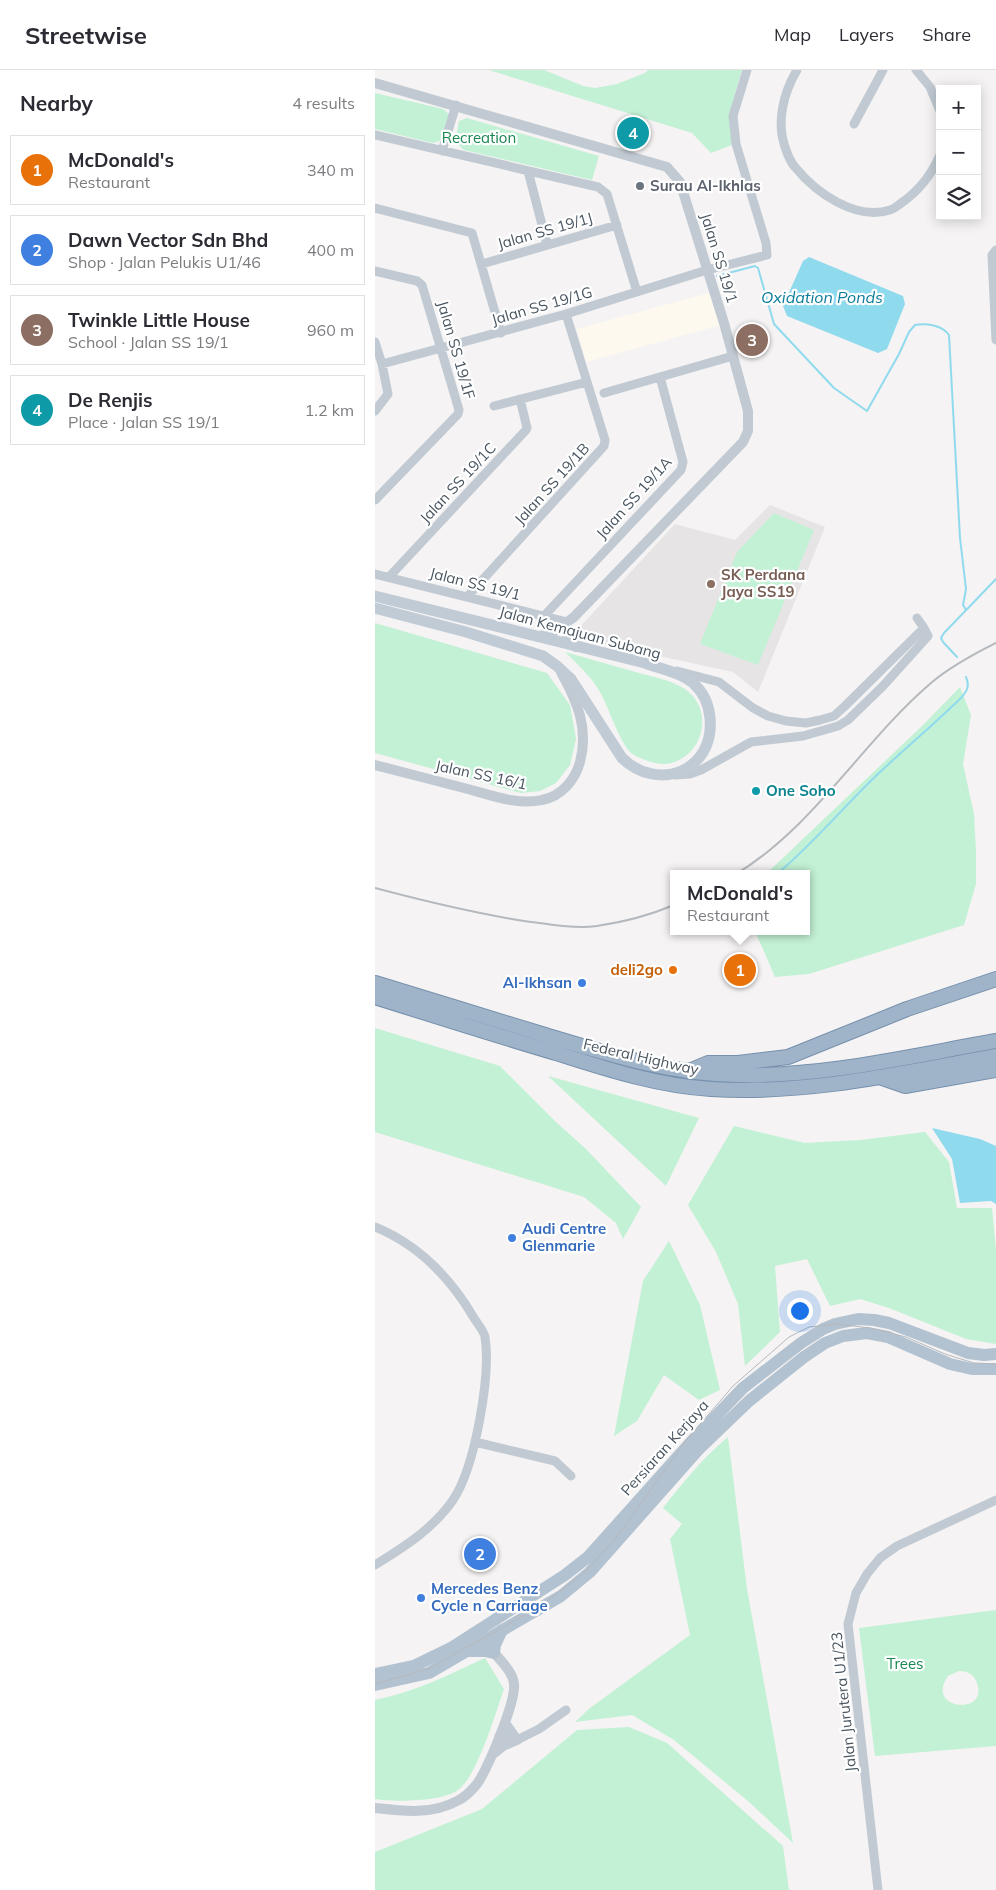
<!DOCTYPE html>
<meta charset="utf-8">
<style>
:root{--surface:#fff;--page:#f2f2f3;--text:#2b2b33;--muted:#7c7c81;--line:#e1e1e2;--accent:#1a73e8}
body{margin:0;font-family:Mulish,sans-serif;background:var(--page);color:var(--text)}
.controls{position:absolute;right:15px;top:15px;display:grid;overflow:hidden;border-radius:0px;box-shadow:0 2px 12px #0003}
.controls button{width:45px;height:45px;display:grid;place-items:center;padding:0;border:0;border-bottom:1px solid var(--line);background:var(--surface);color:var(--text);font:25px sans-serif}
.you{position:absolute;left:424px;top:1240px;width:18px;height:18px;margin:-12px;border:4px solid #fff;border-radius:50%;background:#1a73e8;box-shadow:0 0 0 8px #1a73e833}
.badge{display:grid;place-items:center;width:32px;height:32px;border-radius:50%;background:var(--accent);color:#fff;font-size:16px;font-weight:700}
.pin{position:absolute;translate:-50% -50%;border:2px solid #fff;box-shadow:0 1px 5px #0006}
.popup{position:absolute;left:295px;top:800px;width:140px;height:65px;box-sizing:border-box;display:grid;place-content:center;border-radius:0px;background:var(--surface);filter:drop-shadow(0 1px 4px #0005);font-size:16px;white-space:nowrap;color:var(--muted)}
.popup b{font-size:19px;color:var(--text)}
.popup::after{content:'';position:absolute;left:50%;top:100%;margin-left:-10px;border:10px solid transparent;border-top-color:var(--surface)}
.list{margin:0;padding:0;list-style:none}
h2{display:flex;justify-content:space-between;align-items:center;height:65px;margin:0;padding:0 20px;font-size:21px}
h2 small{font-size:16px;font-weight:400;color:var(--muted)}
.list li{display:grid;grid-template-columns:32px 1fr auto;gap:15px;align-items:center;box-sizing:border-box;height:70px;margin:0 10px 10px;padding:0 10px;border:1px solid var(--line);border-radius:0px}
.list b{display:block;font-size:19px;white-space:nowrap}
.list p{margin:0;font-size:16px;white-space:nowrap;color:var(--muted)}
.list em{font-size:16px;font-style:normal;color:var(--muted)}
.icon{flex:none;width:28px;height:28px;fill:none;stroke:currentColor;stroke-width:2;stroke-linecap:round;stroke-linejoin:round}
.map{position:relative;flex:none;width:621px;height:1820px;overflow:hidden}
header{display:flex;align-items:center;gap:30px;box-sizing:border-box;height:70px;padding:0 25px;background:var(--surface);border-bottom:1px solid var(--line)}
header strong{font-size:24px}
nav{display:flex;gap:28px;margin-inline-start:auto;font-size:18px}
main{display:flex}
aside{flex:1;background:var(--surface)}
.map>svg:first-child{display:block}
</style>
<header>
<strong>Streetwise</strong>
<nav><a>Map</a><a>Layers</a><a>Share</a></nav>
</header>
<main>
<aside>
<h2>Nearby<small>4 results</small></h2>
<ul class="list">
<li><span class="badge" style="background:#e8710a">1</span><div><b>McDonald's</b><p>Restaurant</p></div><em>340 m</em></li>
<li><span class="badge" style="background:#3f7fe0">2</span><div><b>Dawn Vector Sdn Bhd</b><p>Shop · Jalan Pelukis U1/46</p></div><em>400 m</em></li>
<li><span class="badge" style="background:#8d6e63">3</span><div><b>Twinkle Little House</b><p>School · Jalan SS 19/1</p></div><em>960 m</em></li>
<li><span class="badge" style="background:#0f9aa8">4</span><div><b>De Renjis</b><p>Place · Jalan SS 19/1</p></div><em>1.2 km</em></li>
</ul>
</aside>
<div class="map">
<svg width="621" height="1820" viewBox="0 0 621 1820">
<rect width="100%" height="100%" fill="#f5f3f3"/>
<path fill="#fdf9ef" d="M337,222L346,255L211,292L202,259Z"/>
<path fill="#e6e4e5" d="M395,435L450,457L383,622L358,602L206,569L204,558L300,454L360,470Z"/>
<path fill="#c3f1d5" fill-rule="evenodd" d="M114,0H169L208,16L220,18L242,14L270,3L273,0H367C359,25 353,48 357,75L336,83L317,63Z
M0,23L68,39L74,44L67,70L58,73L0,59Z
M92,48L224,86L217,110L89,80L80,71L84,51Z
M399,443L439,460L383,595L325,574L362,482Z
M0,553L172,603L195,635L201,669L195,695L181,713L165,721L146,723L0,683Z
M190,582C215,589 239,596 264,603C279,607 296,610 310,619C348,646 318,708 273,691C268,689 261,687 256,683C244,671 234,638 225,622C216,606 203,595 190,582Z
M585,617L596,645L588,694L599,744L601,782V814L589,855L434,904L400,907L380,861H431V804H391L548,655Z
M0,958L125,996L182,1053L211,1079L266,1137L248,1169L241,1153L209,1127L0,1062Z
M173,1006L324,1048L291,1116Z
M359,1056L430,1073L485,1070L550,1062L574,1092L582,1138H617L621,1180V1274L591,1269L514,1238L485,1229L455,1236L432,1189L400,1196L405,1262L370,1296L363,1234L341,1182L313,1135Z
M294,1171L325,1235L345,1320L324,1330L289,1305L262,1351L239,1366L268,1211Z
M353,1367L372,1519L418,1773L373,1731L299,1670L257,1645L200,1652L215,1638L315,1565L295,1469L307,1454L288,1438C308,1412 328,1388 353,1367Z
M621,1540V1676L500,1686L484,1558ZM584,1601C592,1601 599,1604 602,1613C614,1646 549,1640 573,1606Z
M110,1588L129,1619C121,1642 102,1707 83,1720C66,1732 20,1732 0,1729V1630C39,1622 74,1605 110,1588Z
M254,1657L292,1673L408,1776L414,1820H0V1782L107,1739L202,1660Z"/>
<path fill="#90daee" d="M434,187L528,226L530,234L512,279L503,283L412,246L408,236L428,191Z
M557,1058L605,1069L621,1076V1134L616,1131L585,1133L577,1089Z"/>
<g fill="none" stroke-linecap="round" stroke-linejoin="round">
<path stroke="#90daee" stroke-width="2" d="M342,206L380,196L383,198L399,254L459,318L492,341L524,284L534,262L540,255C551,253 567,255 574,265L585,468L591,519L588,535L591,540
M582,587L568,572L566,568L569,563L621,509
M402,804C439,773 469,736 504,703C531,678 559,654 586,628C592,621 595,616 591,607"/>
<g stroke="#7690ad" stroke-width="16">
<path id="trunk" d="M0,913C57,930 113,948 170,965C233,984 296,1004 362,1005C449,1007 536,986 621,971
M0,927C60,946 120,965 181,983C231,999 283,1016 336,1019C432,1025 527,1003 621,986
M314,1001L333,993H363L413,987L532,939L621,909
M507,1008L530,1016L621,1000"/>
</g>
<path stroke="#c1cad2" stroke-width="9" d="M422,0C409,22 401,51 410,77C412,83 415,92 420,97C441,123 481,151 515,140C519,139 522,136 525,134C544,121 556,106 565,85
M541,0L555,17L565,41
M479,54L508,0
M0,65L223,117L232,124L262,222
M67,81L81,35
M153,101L172,174
M0,138L97,163L126,263
M621,180L617,185L621,270
M107,194L242,155
M0,201L42,211L47,215L84,340L83,344L0,430
M0,272L7,294L13,324L0,341
M7,294L191,244L332,200L392,185L391,173L361,74L358,46L372,0
M229,323L358,286
M119,336L212,312
M0,504L192,552
M14,507L151,360L152,358L145,329
M92,527L229,376L230,370L191,244
M169,546L306,400L308,392L285,307
M542,548L549,558
M300,705L315,704L326,700L376,672L428,666L463,656L473,650L508,616L553,566L549,558L470,636L459,646L445,650L431,653L411,651L393,646L378,638L344,612L302,601
M0,1157C44,1175 75,1207 99,1248C102,1253 109,1261 110,1267C116,1306 100,1397 78,1430C58,1459 29,1477 0,1495
M100,1372L180,1391L196,1406
M124,1666L142,1670L164,1659L191,1640
M503,1820L473,1554L481,1523L492,1504L505,1488L522,1476L621,1430"/>
<path stroke="#c1cad2" stroke-width="10" d="M0,13L292,97L305,112L349,253L373,341V361L368,372L199,547L180,561L163,567
M188,556L194,569L201,577
M0,695C30,703 59,710 89,718C113,724 142,736 167,730C187,726 200,710 205,692C214,658 202,631 186,602
M118,1684L128,1676L142,1670L130,1653
M0,1738C27,1741 57,1745 82,1731C89,1728 97,1720 102,1714C113,1698 141,1632 139,1614C138,1601 122,1587 114,1577"/>
<path stroke="#c1cbd6" stroke-width="11" d="M0,526L270,593C286,599 307,603 319,614C329,623 334,636 335,648C340,701 283,723 247,688L196,609L182,596L168,586L91,562L0,538"/>
<path stroke="#b3c2d1" stroke-width="12" d="M91,1581H110L119,1583L120,1575L127,1560
M0,1604L39,1596L76,1578L190,1505L213,1487L316,1372L368,1318L426,1273L448,1259L460,1254L483,1249L499,1250L514,1253L593,1283L609,1285L621,1284
M0,1615L54,1603L186,1526L215,1502L323,1380L374,1331L429,1287L450,1273L468,1266L492,1263L513,1267L575,1294L597,1299H621"/>
<use href="#trunk" stroke="#9fb4c9" stroke-width="14"/>
<path stroke="#b5b8bd" stroke-width="1" d="M0,1614L53,1599L164,1537L210,1502L242,1467L309,1373L358,1316L414,1267L434,1257L463,1254L495,1258L531,1267L570,1284L599,1293L621,1294"/>
<path stroke="#b5b8bd" stroke-width="2" d="M361,804C439,757 488,671 556,613C575,597 599,584 621,573
M0,818C49,831 99,843 149,851C172,854 199,859 222,856C249,852 273,846 299,835"/>
</g>
<circle fill="#6b7280" stroke="#fff" stroke-width="2" cx="265" cy="116" r="5"/>
<circle fill="#8d6e63" stroke="#fff" stroke-width="2" cx="336" cy="514" r="5"/>
<circle fill="#0f9aa8" stroke="#fff" stroke-width="2" cx="381" cy="721" r="5"/>
<circle fill="#e8710a" stroke="#fff" stroke-width="2" cx="298" cy="900" r="5"/>
<g fill="#3f7fe0" stroke="#fff" stroke-width="2">
<circle cx="207" cy="913" r="5"/>
<circle cx="137" cy="1168" r="5"/>
<circle cx="46" cy="1528" r="5"/>
</g>
<g text-anchor="middle" stroke-width="4.5" stroke-linejoin="round" paint-order="stroke">
<g font-size="15" fill="#17864f" stroke="#fff">
<text x="104" y="73">Recreation</text>
<text x="530" y="1599">Trees</text>
</g>
<g font-size="15" font-weight="bold" fill="#5b616d" stroke="#fff" text-anchor="start">
<text x="275" y="121">Surau Al-Ikhlas</text>
</g>
<g font-size="15" fill="#4a5661" stroke="#fff">
<text transform="translate(170 161) rotate(-16)" y="5">Jalan SS 19/1J</text>
<text transform="translate(344 188) rotate(73)" y="5">Jalan SS 19/1</text>
<text transform="translate(167 236) rotate(-16)" y="5">Jalan SS 19/1G</text>
<text transform="translate(81 280) rotate(74)" y="5">Jalan SS 19/1F</text>
<text transform="translate(83 413) rotate(-47)" y="5">Jalan SS 19/1C</text>
<text transform="translate(177 414) rotate(-48)" y="5">Jalan SS 19/1B</text>
<text transform="translate(259 428) rotate(-48)" y="5">Jalan SS 19/1A</text>
<text transform="translate(100 514) rotate(14)" y="5">Jalan SS 19/1</text>
<text transform="translate(205 563) rotate(15)" y="5">Jalan Kemajuan Subang</text>
<text transform="translate(106 705) rotate(12)" y="5">Jalan SS 16/1</text>
<text transform="translate(266 987) rotate(13)" y="5">Federal Highway</text>
<text transform="translate(290 1378) rotate(-48)" y="5">Persiaran Kerjaya</text>
<text transform="translate(469 1632) rotate(-96)" y="5">Jalan Jurutera U1/23</text>
</g>
<g font-size="15" font-weight="bold" fill="#785e54" stroke="#fff" text-anchor="start">
<text x="346" y="510">SK Perdana<tspan x="346" dy="17">Jaya SS19</tspan></text>
</g>
<g font-size="15" font-weight="bold" fill="#0d838f" stroke="#fff" text-anchor="start">
<text x="391" y="726">One Soho</text>
</g>
<g font-size="15" font-weight="bold" fill="#c56008" stroke="#fff" text-anchor="end">
<text x="288" y="905">deli2go</text>
</g>
<g font-size="15" font-weight="bold" fill="#366cbe" stroke="#fff" text-anchor="start">
<text x="197" y="918" text-anchor="end">Al-Ikhsan</text>
<text x="147" y="1164">Audi Centre<tspan x="147" dy="17">Glenmarie</tspan></text>
<text x="56" y="1524">Mercedes Benz<tspan x="56" dy="17">Cycle n Carriage</tspan></text>
</g>
<g font-size="16" font-style="italic" fill="#0c7c9b" stroke="#fff">
<text x="447" y="233">Oxidation Ponds</text>
</g>
</g>
</svg>
<div class="controls">
<button>+</button>
<button>−</button>
<button><svg class="icon" aria-label="layers" viewBox="0 0 24 24"><path d="M12 4l9 5-9 5-9-5zM3 14l9 5 9-5"/></svg></button>
</div>
<div class="you"></div>
<div class="pin badge" style="left:365px;top:900px;background:#e8710a">1</div>
<div class="popup"><b>McDonald's</b>Restaurant</div>
<div class="pin badge" style="left:105px;top:1484px;background:#3f7fe0">2</div>
<div class="pin badge" style="left:377px;top:270px;background:#8d6e63">3</div>
<div class="pin badge" style="left:258px;top:63px;background:#0f9aa8">4</div>
</div>
</main>
